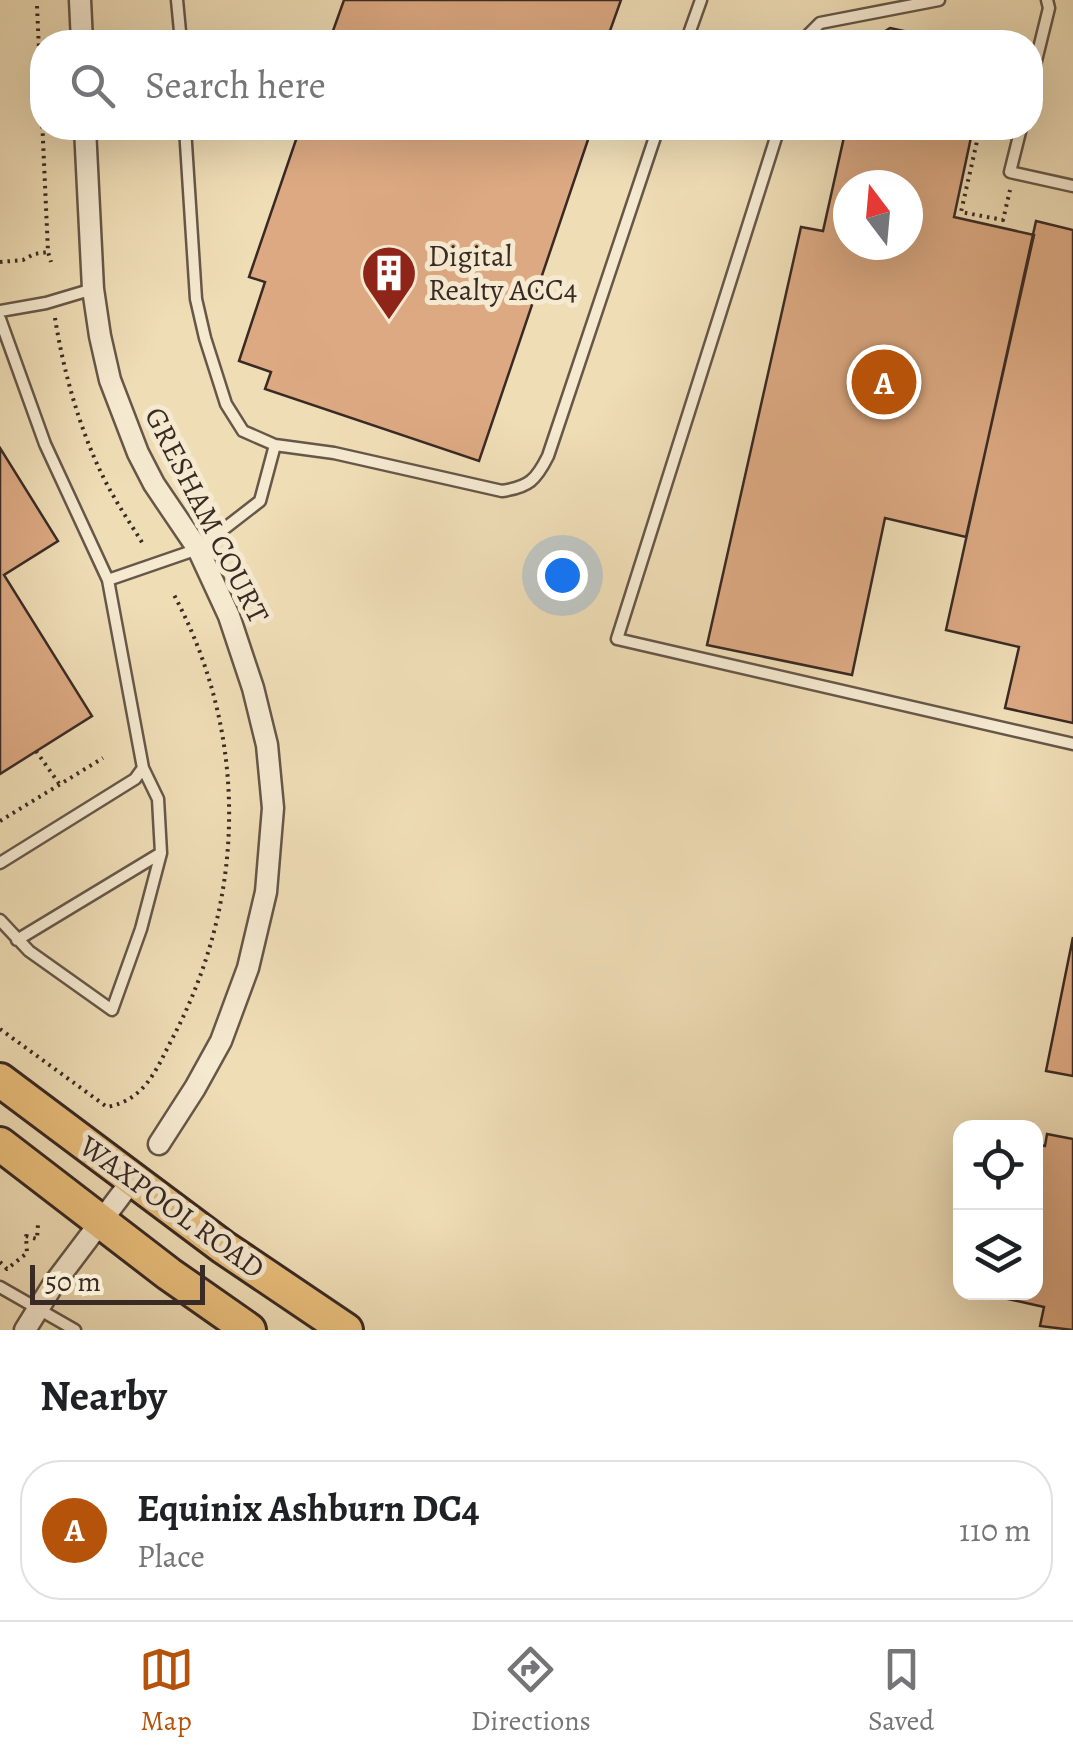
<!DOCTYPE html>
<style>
:root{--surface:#fff;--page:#f2f2f2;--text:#202124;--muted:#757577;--line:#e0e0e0;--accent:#b45309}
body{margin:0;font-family:Alegreya,serif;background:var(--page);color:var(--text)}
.controls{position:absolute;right:30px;bottom:30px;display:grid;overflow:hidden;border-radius:20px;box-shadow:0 10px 40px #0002}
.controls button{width:90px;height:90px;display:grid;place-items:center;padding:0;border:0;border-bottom:2px solid var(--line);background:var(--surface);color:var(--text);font:50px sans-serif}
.compass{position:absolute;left:833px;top:170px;width:90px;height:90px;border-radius:50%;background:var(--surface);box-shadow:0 10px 40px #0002;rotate:344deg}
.scale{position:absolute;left:30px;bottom:25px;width:175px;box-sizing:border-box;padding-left:10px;border:5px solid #392a24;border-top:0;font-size:28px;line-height:35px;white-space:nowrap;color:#392a24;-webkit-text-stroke:8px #f5e9d0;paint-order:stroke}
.you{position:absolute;left:562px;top:575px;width:35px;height:35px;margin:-25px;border:8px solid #fff;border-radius:50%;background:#1a73e8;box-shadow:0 0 0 15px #1a73e833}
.badge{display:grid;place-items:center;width:65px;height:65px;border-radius:50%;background:var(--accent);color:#fff;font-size:32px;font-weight:700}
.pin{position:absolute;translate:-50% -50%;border:5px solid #fff;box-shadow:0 2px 10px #0006}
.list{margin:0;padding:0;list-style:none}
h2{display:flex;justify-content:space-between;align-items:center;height:130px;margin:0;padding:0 40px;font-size:42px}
h2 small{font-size:32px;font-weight:400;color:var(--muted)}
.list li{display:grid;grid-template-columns:65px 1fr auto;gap:30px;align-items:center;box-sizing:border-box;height:140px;margin:0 20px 20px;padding:0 20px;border:2px solid var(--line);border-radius:40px}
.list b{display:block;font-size:38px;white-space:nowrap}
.list p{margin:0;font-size:32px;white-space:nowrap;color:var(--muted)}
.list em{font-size:32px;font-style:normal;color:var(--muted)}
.icon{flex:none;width:55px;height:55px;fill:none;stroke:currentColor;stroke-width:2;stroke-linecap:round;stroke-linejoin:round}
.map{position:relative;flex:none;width:1073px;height:1330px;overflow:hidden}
.search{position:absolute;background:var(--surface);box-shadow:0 10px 40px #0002;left:30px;right:30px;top:30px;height:110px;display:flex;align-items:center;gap:25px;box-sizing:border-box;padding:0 35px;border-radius:40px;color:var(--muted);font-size:38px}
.sheet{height:290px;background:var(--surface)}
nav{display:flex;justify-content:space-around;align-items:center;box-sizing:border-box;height:140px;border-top:2px solid var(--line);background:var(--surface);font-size:28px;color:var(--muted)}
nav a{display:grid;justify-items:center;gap:5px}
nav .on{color:var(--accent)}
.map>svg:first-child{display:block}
</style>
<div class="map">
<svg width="1073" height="1330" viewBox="0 0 1073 1330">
<rect width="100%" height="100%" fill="#efddb6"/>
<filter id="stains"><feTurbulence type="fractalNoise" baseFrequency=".002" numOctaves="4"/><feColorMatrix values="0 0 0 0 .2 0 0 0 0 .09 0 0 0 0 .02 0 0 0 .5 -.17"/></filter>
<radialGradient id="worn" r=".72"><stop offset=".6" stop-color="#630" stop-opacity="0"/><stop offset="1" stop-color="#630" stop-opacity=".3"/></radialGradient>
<path fill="#dca982" stroke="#392a24" stroke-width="2.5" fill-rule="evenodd" d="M344,0H621L606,42H329Z
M890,28L954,42H868Z
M300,128H592L479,461L265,389L271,372L239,361L265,282L249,277Z
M846,128H973L954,217L1034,235L966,537L885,518L852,675L707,645L801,227L823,231ZM848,185H908V245H848Z
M1036,221L1073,230V723L1005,708L1019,647L946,630Z
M0,448L58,541L4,575L92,716L0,774Z
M1073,937V1076L1046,1071Z
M1047,1134L1073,1139V1330L1040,1326L1044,1307L994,1296V1292H1036V1144L1045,1146Z"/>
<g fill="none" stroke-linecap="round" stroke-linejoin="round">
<g stroke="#665748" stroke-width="15">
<path id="lane" d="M177,0L181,42
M686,42L701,0
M807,42L809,34L820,23L939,0
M1030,85L1049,8L1047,0
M185,128L196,299L205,338L226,404L243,431L275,445L334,453L502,491C529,487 536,480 548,456L658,128
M779,128L617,639L1073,744
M1021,128L1010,172L1073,186
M0,311L46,303L93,289
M0,319L45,444L108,580L143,768L135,779L0,863
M108,580L198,549L260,501L275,445
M0,920L29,951L112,1010L141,929L161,853L158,799L143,768
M17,940L161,853
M0,1287L75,1330"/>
</g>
<g stroke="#665748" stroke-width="25">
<path id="street" d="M80,0L82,42
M85,128L93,289L100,336L110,380L138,453L154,484L198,549L229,616L253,688L267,745L273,808L266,892L248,968L221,1041L195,1088L159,1144
M25,1330L53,1285L133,1179"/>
</g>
<g stroke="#392a24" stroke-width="38">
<path id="primary" d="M0,1080L223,1247L346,1330
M0,1144L169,1274L249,1330"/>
</g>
<path stroke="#392a24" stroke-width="4" stroke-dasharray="2.5 5" stroke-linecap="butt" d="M37,6L48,252L51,262
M939,35L983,42
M980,128L961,212L1003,220L1010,190
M0,262L23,260L34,254L48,252
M55,318C64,376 84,446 114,497C123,513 134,529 143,544
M36,751L60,785
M0,821L103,758
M0,1029L107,1107C145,1100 156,1070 172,1039C247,898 249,734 173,593
M0,1262L7,1269L27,1253L26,1236L37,1239L38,1224"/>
<use href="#lane" stroke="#f5e9d0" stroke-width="10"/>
<use href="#street" stroke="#f5e9d0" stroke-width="20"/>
<use href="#primary" stroke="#e8be7b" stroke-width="32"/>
</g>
<defs>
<g id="building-pin" transform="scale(2.875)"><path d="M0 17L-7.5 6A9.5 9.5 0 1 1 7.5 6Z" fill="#8f2418" stroke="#f5e9d0"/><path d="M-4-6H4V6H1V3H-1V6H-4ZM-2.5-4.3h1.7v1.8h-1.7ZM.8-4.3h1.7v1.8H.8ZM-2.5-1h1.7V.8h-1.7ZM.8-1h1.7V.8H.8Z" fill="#fff"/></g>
</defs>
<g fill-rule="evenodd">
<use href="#building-pin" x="389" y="273"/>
</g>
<g text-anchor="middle" stroke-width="10" stroke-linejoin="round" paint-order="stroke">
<g font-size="30" fill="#392a24" stroke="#f5e9d0" text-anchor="start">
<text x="428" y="266">Digital<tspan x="428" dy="34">Realty ACC4</tspan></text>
</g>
<g font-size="30" fill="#392a24" stroke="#f5e9d0">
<text transform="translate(207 515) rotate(63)" y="10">GRESHAM COURT</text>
<text transform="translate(172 1207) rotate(36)" y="10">WAXPOOL ROAD</text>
</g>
</g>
<rect width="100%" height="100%" filter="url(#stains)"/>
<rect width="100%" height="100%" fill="url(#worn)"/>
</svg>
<div class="controls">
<button><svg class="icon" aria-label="locate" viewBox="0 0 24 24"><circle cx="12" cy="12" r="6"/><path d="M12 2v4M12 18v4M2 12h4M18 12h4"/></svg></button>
<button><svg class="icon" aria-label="layers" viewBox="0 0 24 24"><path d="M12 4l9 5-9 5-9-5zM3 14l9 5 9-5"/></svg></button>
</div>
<svg class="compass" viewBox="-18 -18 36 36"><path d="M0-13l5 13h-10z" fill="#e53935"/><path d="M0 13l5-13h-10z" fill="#757577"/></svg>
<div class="scale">50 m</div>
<div class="you"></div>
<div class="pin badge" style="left:884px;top:382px">A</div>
<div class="search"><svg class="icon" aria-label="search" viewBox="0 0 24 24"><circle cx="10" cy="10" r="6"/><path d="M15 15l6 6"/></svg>Search here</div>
</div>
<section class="sheet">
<h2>Nearby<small></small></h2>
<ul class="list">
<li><span class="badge">A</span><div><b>Equinix Ashburn DC4</b><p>Place</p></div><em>110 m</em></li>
</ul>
</section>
<nav>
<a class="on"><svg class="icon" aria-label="map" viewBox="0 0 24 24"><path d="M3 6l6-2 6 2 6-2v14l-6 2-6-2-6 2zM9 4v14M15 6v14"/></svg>Map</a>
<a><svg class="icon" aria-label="directions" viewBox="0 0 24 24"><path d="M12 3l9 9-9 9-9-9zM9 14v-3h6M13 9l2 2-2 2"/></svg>Directions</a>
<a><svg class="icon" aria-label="saved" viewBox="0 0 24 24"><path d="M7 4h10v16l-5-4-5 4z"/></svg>Saved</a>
</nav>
